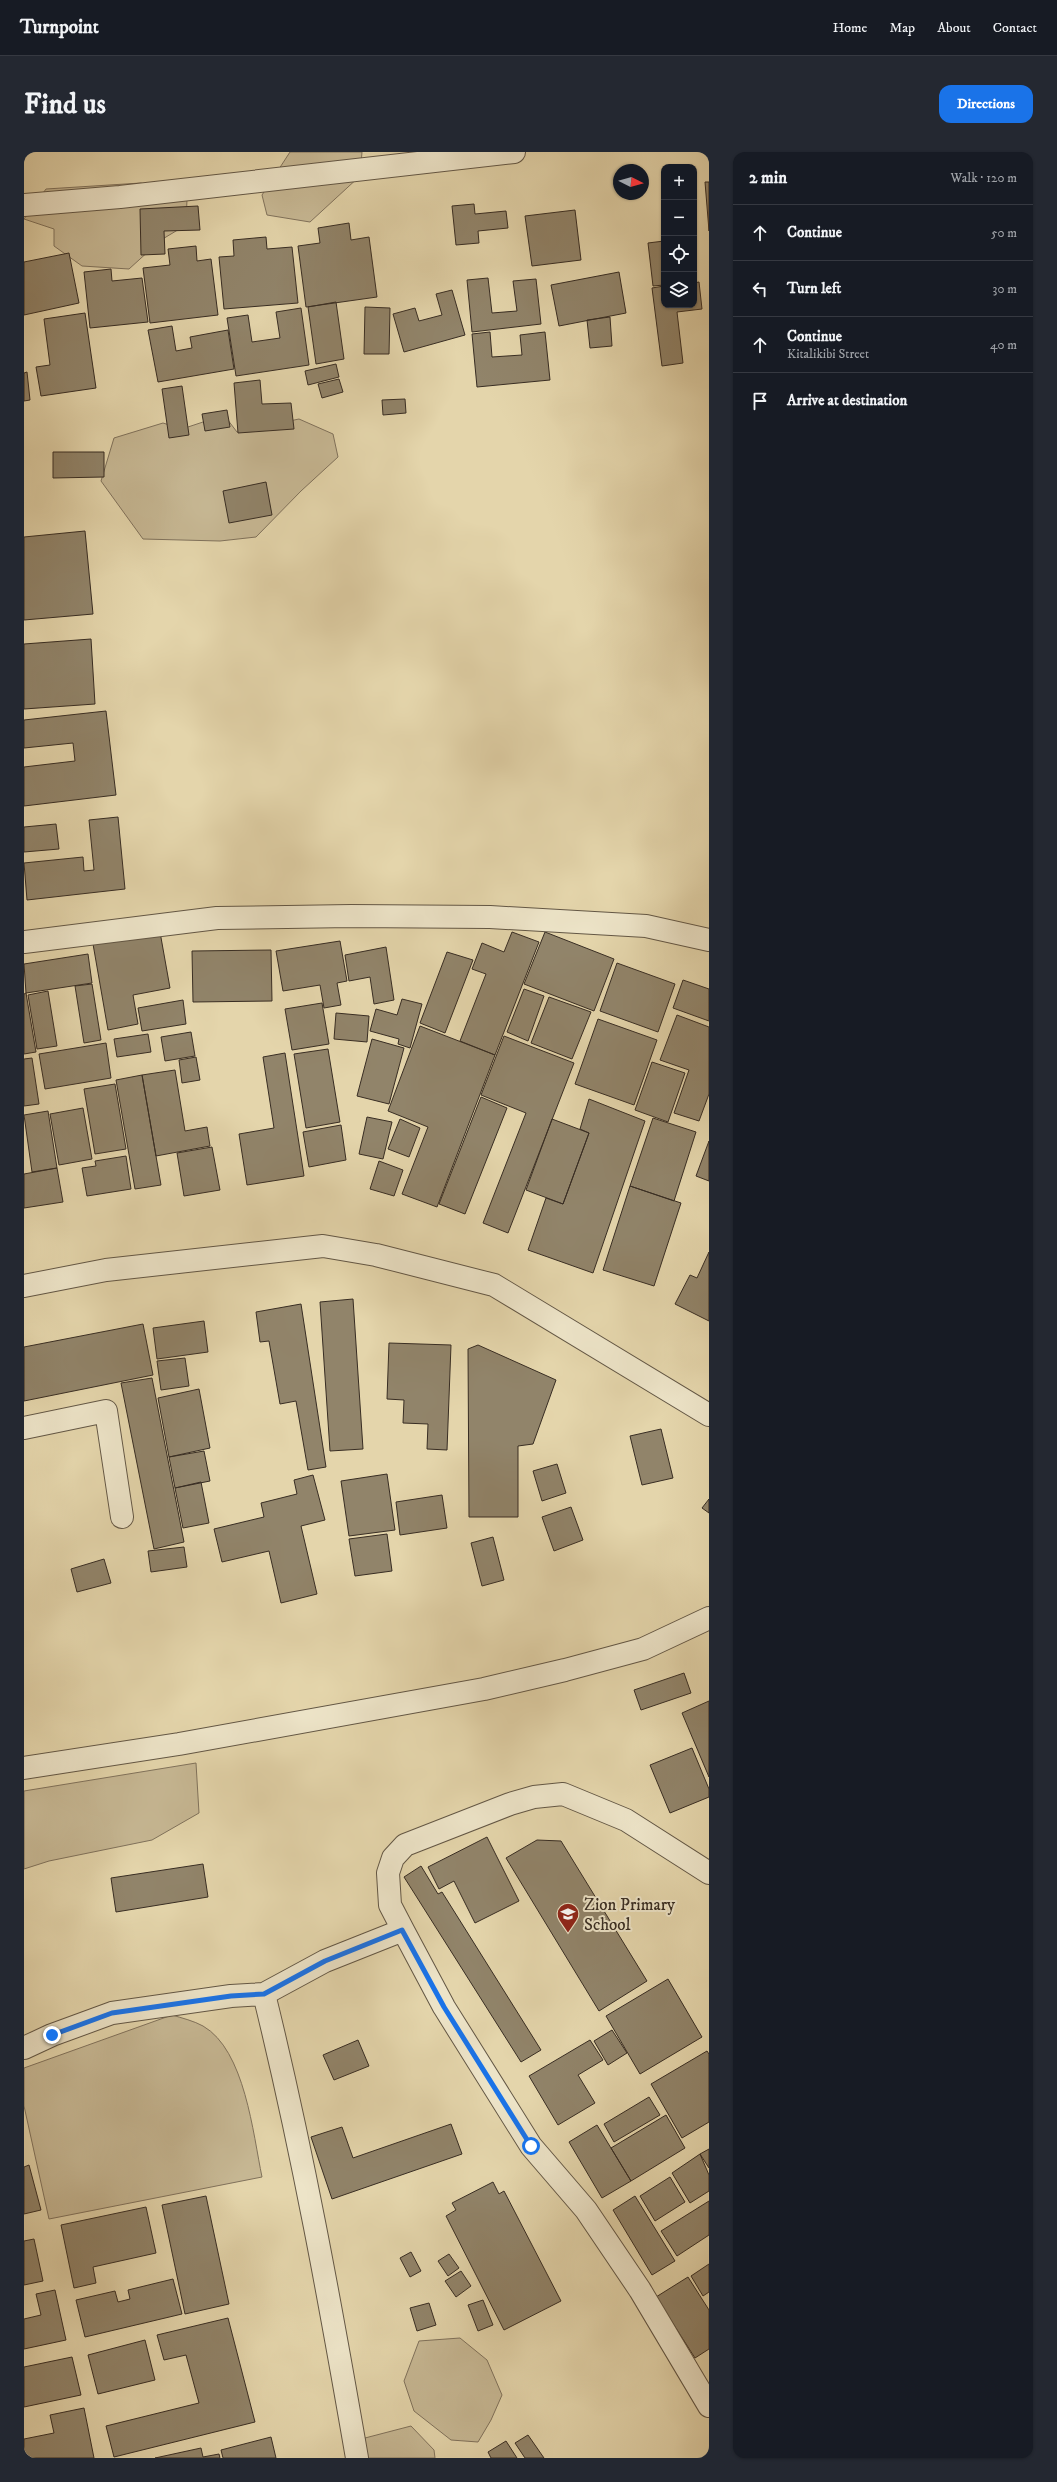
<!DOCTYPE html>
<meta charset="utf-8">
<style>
:root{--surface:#171b24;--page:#242831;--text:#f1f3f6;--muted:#9ea1a6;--line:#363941;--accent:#1a73e8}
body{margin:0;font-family:"IM FELL DW Pica",serif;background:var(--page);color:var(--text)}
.controls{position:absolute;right:12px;top:12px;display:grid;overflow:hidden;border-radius:8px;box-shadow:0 1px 3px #0004}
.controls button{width:36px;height:36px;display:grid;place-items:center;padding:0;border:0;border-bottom:1px solid var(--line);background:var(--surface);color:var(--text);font:20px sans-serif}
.compass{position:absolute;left:589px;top:12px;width:36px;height:36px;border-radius:50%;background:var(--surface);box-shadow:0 1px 3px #0004;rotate:96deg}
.stop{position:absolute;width:12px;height:12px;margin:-9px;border:3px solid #1a73e8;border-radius:50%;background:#fff}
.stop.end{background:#1a73e8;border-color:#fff;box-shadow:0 1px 4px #0008}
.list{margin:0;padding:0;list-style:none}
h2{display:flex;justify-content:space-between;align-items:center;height:52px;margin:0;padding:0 16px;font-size:17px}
h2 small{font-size:13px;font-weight:400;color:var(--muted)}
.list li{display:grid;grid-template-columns:26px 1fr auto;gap:12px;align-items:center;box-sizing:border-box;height:56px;padding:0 16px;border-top:1px solid var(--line)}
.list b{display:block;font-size:15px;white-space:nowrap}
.list p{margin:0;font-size:13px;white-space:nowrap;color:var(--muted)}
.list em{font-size:13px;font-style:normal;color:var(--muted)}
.icon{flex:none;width:22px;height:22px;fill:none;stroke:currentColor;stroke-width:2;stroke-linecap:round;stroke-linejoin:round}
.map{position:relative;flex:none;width:685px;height:2306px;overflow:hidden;border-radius:12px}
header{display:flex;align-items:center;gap:24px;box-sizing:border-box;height:56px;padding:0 20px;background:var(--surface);border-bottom:1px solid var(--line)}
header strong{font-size:19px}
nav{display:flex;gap:22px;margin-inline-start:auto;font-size:14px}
.intro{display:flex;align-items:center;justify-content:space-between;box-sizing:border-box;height:96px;padding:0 24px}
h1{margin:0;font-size:28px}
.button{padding:10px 18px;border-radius:12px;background:var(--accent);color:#fff;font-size:14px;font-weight:700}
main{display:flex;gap:24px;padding:0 24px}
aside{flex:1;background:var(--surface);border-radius:12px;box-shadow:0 1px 3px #0004}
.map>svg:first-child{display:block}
</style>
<header>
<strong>Turnpoint</strong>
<nav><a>Home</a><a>Map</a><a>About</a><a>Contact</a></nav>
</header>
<div class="intro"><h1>Find us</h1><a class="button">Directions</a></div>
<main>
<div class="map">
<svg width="685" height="2306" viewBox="0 0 685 2306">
<rect width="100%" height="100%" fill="#e4d5ab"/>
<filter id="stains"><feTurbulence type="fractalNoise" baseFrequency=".005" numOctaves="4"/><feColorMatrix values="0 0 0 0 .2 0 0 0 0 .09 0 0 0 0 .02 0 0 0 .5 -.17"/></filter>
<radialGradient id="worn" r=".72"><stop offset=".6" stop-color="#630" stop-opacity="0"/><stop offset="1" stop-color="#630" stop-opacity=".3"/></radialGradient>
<path fill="#c7b894" stroke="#80725c" d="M266,0H338L336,24L286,70L243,63L238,43Z
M117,31L163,47L162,73L137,88L105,117L58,114L30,94V77L0,67L22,37Z
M200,263L213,280L275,267L309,282L314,305L277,339L232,385L196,389L119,387L77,329L90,286L139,271L158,277Z
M172,1611L175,1661L128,1688L25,1709L0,1717V1639Z
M148,1863C158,1866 170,1869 179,1874C221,1898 229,1982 238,2025L25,2067L0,1954V1916Z
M436,2186L463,2208L478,2243L467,2268L454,2290L427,2288L390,2259L380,2229L395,2189Z
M387,2274L410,2298L411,2306H339L341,2286Z"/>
<path fill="#91846a" stroke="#382d23" d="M681,30H685V79Z
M450,52L451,62L482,59L484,76L454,79L455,91L432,93L428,54Z
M174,54L176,78L140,79L141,102L117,103L116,57Z
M551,58L557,108L508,114L501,64Z
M325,71L327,88L345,85L353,145L282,155L274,94L296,91L294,76Z
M242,85L243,97L268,95L274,151L200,157L195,105L210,104L209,88Z
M640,89V133L629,134L624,91Z
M172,94L173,109L187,107L194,163L126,171L119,116L146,113L144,97Z
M45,101L55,151L0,163V110Z
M87,117L88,129L118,126L124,170L66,176L60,120Z
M595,120L602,161L535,174L527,133Z
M464,126L468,161L493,159L489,129L512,127L517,172L448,180L443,128Z
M675,130L678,157L653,160L659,211L638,214L628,136L640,134V153H670V131Z
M428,138L441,183L380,200L369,162L391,156L395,169L418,163L412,142Z
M312,150L320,207L292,212L284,155Z
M341,155L366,156L365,202H340Z
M277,156L285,213L212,224L203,166L224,163L228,190L256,186L252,160Z
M61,161L72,236L17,244L12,215L26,213L20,167Z
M586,165L588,194L566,196L563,168Z
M148,174L152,199L168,196L166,185L204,178L210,217L134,230L124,178Z
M466,180L468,205L498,203L496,183L521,180L526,228L453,235L448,182Z
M312,212L315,225L284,233L281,219Z
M3,220L6,248L0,249V221Z
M315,227L319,240L298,246L294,232Z
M236,228L238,252L267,251L270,277L214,281L210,231Z
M158,234L165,283L145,286L138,237Z
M381,247L382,261L359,263L358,248Z
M203,258L206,275L181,279L178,262Z
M29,300H80V325L29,326Z
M242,330L248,363L205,371L199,339Z
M61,379L69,462L0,468V385Z
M67,487L71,552L0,557V492Z
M82,559L92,643L0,654V615L51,609L49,591L0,596V568Z
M94,665L101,737L3,748L0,711L59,705L60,719L70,718L65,668Z
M32,672L35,697L0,700V675Z
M136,780L146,836L109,843L114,872L84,878L69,792Z
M488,780L515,790L471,903L436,889L462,822L448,817L458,791L480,800Z
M521,780L590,807L570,859L500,832Z
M316,789L323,829L313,831L317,853L300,856L296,833L259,839L252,799Z
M362,795L370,848L350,852L346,825L325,829L321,803Z
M247,798L248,849L169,850L168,799Z
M423,800L449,808L421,881L396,871Z
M64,802L68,831L2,841L0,812Z
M593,811L651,832L634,880L576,859Z
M659,828L685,837V869L649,856Z
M68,832L77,888L60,891L51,834Z
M500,837L520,844L504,889L483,880Z
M24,839L33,894L13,897L4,843Z
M2,841L12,900L0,902V842Z
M525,845L567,860L548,907L507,891Z
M378,847L398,852L386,896L374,892L375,887L346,879L352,857L373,863Z
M159,848L162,872L118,879L114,856Z
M298,851L305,892L268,898L261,857Z
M312,861L345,864L343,890L310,887Z
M653,863L685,875V942L675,969L650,961L665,918L636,908Z
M574,867L633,888L610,953L551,932Z
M396,874L471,903L413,1055L378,1042L404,975L364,959Z
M167,880L171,904L141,909L137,885Z
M124,882L127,900L93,905L90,887Z
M480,884L550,911L484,1081L459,1071L502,961L457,943Z
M348,887L380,896L365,952L333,944Z
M82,891L87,926L21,937L15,902Z
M304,897L316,970L282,976L270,902Z
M261,901L280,1024L223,1033L215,982L250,976L239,905Z
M172,905L176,928L158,931L155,908Z
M8,906L15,952L0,954V907Z
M628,910L661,921L644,970L611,958Z
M151,918L161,979L183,975L186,994L132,1004L118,923Z
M118,923L137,1033L111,1037L92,928Z
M91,932L102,997L71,1002L60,937Z
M457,945L483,956L441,1062L415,1052Z
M565,947L621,969L569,1121L504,1098L522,1046L539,1052L565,981L556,977Z
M59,956L68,1007L35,1013L26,962Z
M24,959L33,1016L8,1020L0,963Z
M343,965L368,970L359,1007L335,1002Z
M629,966L672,980L650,1049L606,1034Z
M376,967L396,976L385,1005L364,997Z
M528,967L565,981L539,1052L502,1038Z
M317,973L322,1008L285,1015L279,980Z
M685,989V1029L672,1024Z
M188,995L196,1038L160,1044L153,1001Z
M102,1004L107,1037L63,1044L58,1016L72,1014L71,1009Z
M355,1009L379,1018L370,1044L346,1037Z
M33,1016L39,1050L0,1056V1022Z
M606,1034L657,1051L630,1134L579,1118Z
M685,1100V1169L651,1152L666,1123L673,1126Z
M329,1147L339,1297L306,1299L296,1150Z
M277,1152L302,1315L284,1318L272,1249L256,1252L245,1189L236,1190L232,1160Z
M180,1169L184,1200L133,1207L129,1176Z
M119,1172L129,1223L0,1249V1195Z
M365,1191L427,1193L423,1298L403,1297L404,1272L379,1271L380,1248L363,1247Z
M454,1193L532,1228L509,1292L494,1294V1365H445L444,1197Z
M161,1206L165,1234L137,1238L133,1209Z
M128,1226L160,1390L130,1397L97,1231Z
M175,1237L186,1296L145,1305L134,1246Z
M637,1277L649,1326L618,1333L606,1284Z
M180,1299L186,1329L151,1336L145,1305Z
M533,1312L542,1341L518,1349L509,1319Z
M363,1322L371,1378L325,1384L317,1329Z
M289,1323L301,1368L277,1374L293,1442L257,1451L245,1399L198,1410L190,1377L240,1365L237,1351L273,1342L270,1328Z
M177,1330L185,1371L159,1376L151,1336Z
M418,1343L423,1376L376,1383L372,1350Z
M685,1347V1361L678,1356Z
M547,1355L559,1388L530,1399L518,1365Z
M363,1382L368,1419L331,1424L325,1387Z
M469,1385L480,1428L458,1434L447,1391Z
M160,1395L163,1415L127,1420L124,1399Z
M80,1407L87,1431L53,1440L47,1417Z
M660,1521L667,1541L617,1558L610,1538Z
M685,1549V1625L658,1561Z
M668,1596L685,1637V1645L646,1661L626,1613Z
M463,1685L495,1749L451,1771L430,1729L415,1737L404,1715Z
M513,1688L537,1689L623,1829L575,1859L482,1706Z
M179,1712L184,1745L92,1760L87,1726Z
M397,1714L414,1742L418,1740L517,1898L497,1910L380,1725Z
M644,1827L678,1885L616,1922L582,1864Z
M588,1878L603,1901L584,1913L570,1889Z
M334,1888L345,1914L310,1928L299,1903Z
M566,1888L579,1908L554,1923L571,1951L534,1973L505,1924Z
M683,1899L685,1902V1970L658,1986L627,1932Z
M625,1945L636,1963L590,1990L580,1972Z
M642,1963L661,1996L607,2029L587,1996Z
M427,1972L438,2002L308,2047L287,1985L318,1975L329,2006Z
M573,1973L607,2029L578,2046L545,1990Z
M685,1997V2016L676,2002Z
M676,2002L685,2023V2039L666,2051L648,2021Z
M5,2013L17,2058L0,2062V2015Z
M646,2025L661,2050L631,2069L616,2044Z
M469,2030L475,2042L480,2039L537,2149L480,2178L422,2064L432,2058L428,2051Z
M182,2044L205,2152L161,2162L138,2053Z
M611,2044L651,2109L628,2123L589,2058Z
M685,2049V2083L653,2104L637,2079Z
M122,2055L132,2101L69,2115L72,2131L50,2136L37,2073Z
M10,2087L19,2129L0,2133V2089Z
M387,2100L397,2119L386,2125L376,2106Z
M425,2102L435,2116L424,2124L414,2109Z
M685,2112V2140L679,2144L667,2124Z
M437,2119L447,2134L432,2145L421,2129Z
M664,2125L685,2158V2197L671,2206L632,2145Z
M149,2127L158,2162L61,2185L52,2148L91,2139L94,2150L106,2147L104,2138Z
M31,2138L42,2188L0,2197V2167L17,2163L12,2142Z
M459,2148L469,2173L454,2179L444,2153Z
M405,2151L412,2173L393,2179L386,2156Z
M204,2166L231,2270L90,2305L82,2274L175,2251L162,2203L140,2208L133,2183Z
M121,2188L131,2228L74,2242L64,2203Z
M48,2205L57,2243L0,2255V2215Z
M60,2256L70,2306H0V2287L30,2281L26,2263Z
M504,2283L520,2306H501L491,2291Z
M247,2285L252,2306H199L197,2298Z
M482,2289L493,2306H467L464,2300Z
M177,2296L179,2305L195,2302L196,2306H131Z"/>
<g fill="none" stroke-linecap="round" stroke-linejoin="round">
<g stroke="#635745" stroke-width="24">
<path id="minor" d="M0,53L96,45L490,0
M0,790L193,766L327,764L466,765L622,774L685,788
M0,1134L82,1118L299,1094L352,1103L470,1133L685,1263
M0,1276L82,1259L98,1365
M0,1616L155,1592L460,1537L541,1518L619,1497L685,1466
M685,1721L602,1668L539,1642L510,1645L486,1652L381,1693L369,1706L364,1721L366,1753L379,1778L420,1855L507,1994L562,2058L616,2138L685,2254
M240,1842C278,1996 306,2150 333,2306
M0,1896L28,1883L88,1861L207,1844L240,1842L301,1809L379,1778"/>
</g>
<use href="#minor" stroke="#ede4c8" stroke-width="22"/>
</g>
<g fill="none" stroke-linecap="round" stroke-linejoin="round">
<path stroke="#1a73e8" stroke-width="5" d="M28,1883L88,1861L207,1844L240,1842L301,1809L378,1778L420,1855L507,1994"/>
</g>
<defs>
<g id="school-pin" transform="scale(1.15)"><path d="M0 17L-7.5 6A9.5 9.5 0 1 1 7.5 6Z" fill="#8f2418" stroke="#ede4c8"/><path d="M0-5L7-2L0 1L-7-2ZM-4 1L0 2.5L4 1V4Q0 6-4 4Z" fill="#fff"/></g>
</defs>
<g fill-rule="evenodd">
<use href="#school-pin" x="544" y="1762"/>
</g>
<g text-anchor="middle" stroke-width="4" stroke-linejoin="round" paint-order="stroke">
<g font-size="17" fill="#382d23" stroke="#ede4c8" text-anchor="start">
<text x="560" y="1758">Zion Primary<tspan x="560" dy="20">School</tspan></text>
</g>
</g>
<rect width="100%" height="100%" filter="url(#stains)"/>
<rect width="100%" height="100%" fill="url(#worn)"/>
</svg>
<div class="controls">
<button>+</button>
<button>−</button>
<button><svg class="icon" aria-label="locate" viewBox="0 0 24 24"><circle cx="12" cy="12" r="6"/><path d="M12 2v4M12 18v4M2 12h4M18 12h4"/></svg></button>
<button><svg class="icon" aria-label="layers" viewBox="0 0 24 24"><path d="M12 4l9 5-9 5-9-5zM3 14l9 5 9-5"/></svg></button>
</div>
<svg class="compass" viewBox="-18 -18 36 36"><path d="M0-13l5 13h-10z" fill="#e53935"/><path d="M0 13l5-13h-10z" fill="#9ea1a6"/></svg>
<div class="stop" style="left:507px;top:1994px"></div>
<div class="stop end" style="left:28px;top:1883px"></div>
</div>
<aside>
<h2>2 min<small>Walk · 120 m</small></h2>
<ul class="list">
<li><svg class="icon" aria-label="ahead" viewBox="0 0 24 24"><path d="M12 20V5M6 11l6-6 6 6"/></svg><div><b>Continue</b></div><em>50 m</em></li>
<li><svg class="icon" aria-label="left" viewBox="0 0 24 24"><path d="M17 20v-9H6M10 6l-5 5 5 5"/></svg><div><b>Turn left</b></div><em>30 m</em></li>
<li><svg class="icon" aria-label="ahead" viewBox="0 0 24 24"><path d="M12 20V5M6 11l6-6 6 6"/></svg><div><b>Continue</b><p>Kitalikibi Street</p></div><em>40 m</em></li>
<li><svg class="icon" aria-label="arrive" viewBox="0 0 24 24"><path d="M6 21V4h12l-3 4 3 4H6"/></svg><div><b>Arrive at destination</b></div></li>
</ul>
</aside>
</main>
